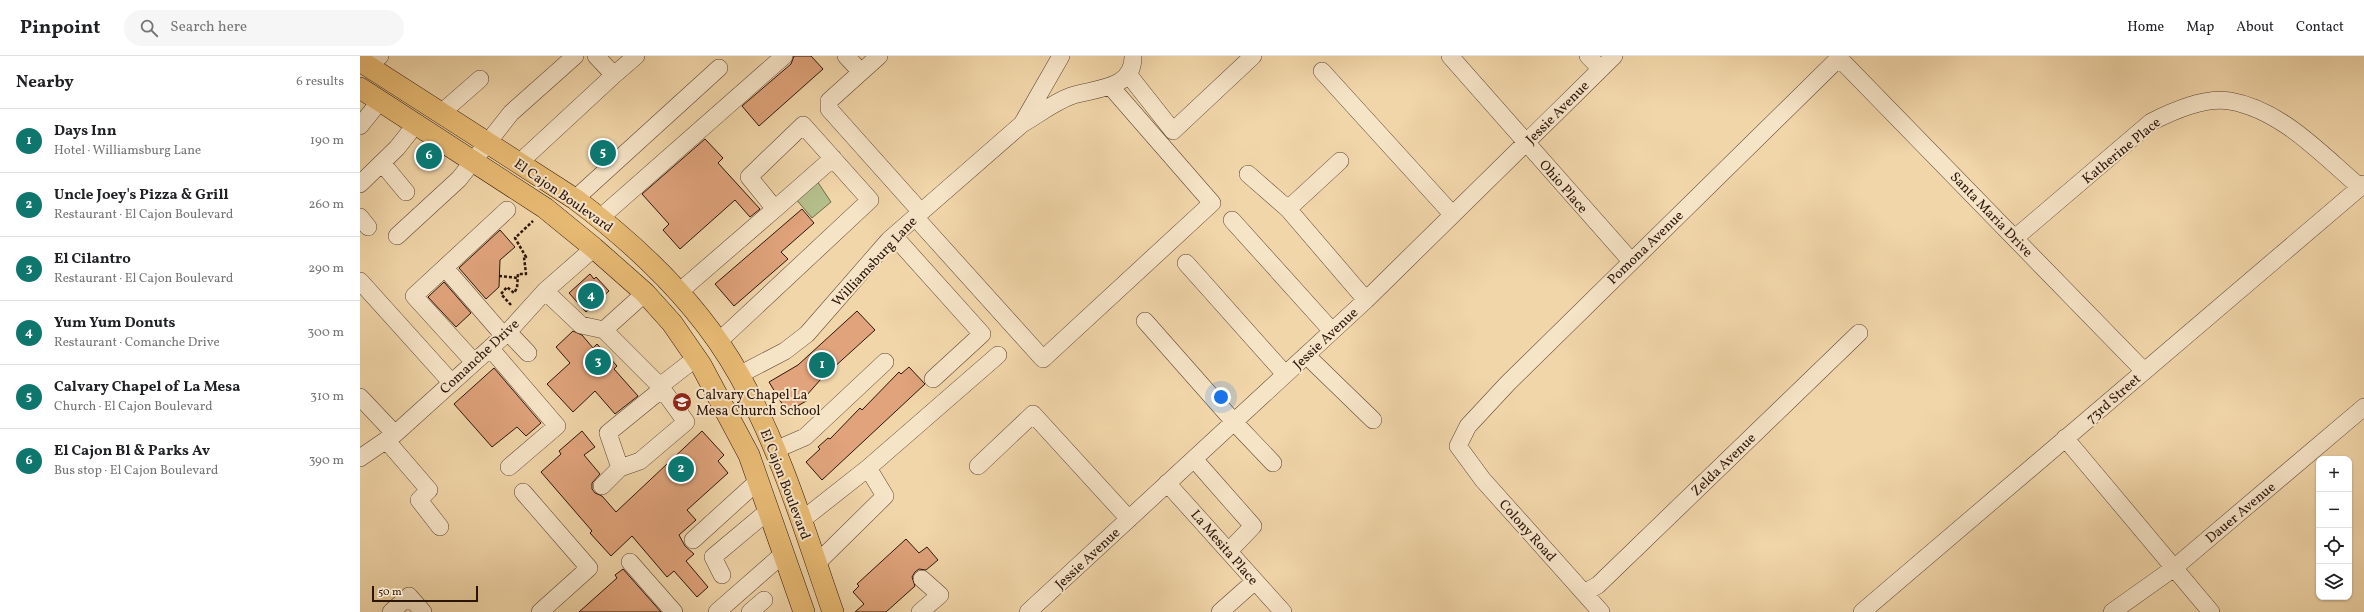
<!DOCTYPE html>
<meta charset="utf-8">
<style>
:root{--surface:#fff;--page:#f6f6f6;--text:#202124;--muted:#757577;--line:#e0e0e0;--accent:#0f766e}
body{margin:0;font-family:Vollkorn,serif;background:var(--page);color:var(--text)}
.controls{position:absolute;right:12px;bottom:12px;display:grid;overflow:hidden;border-radius:8px;box-shadow:0 1px 3px #0004}
.controls button{width:36px;height:36px;display:grid;place-items:center;padding:0;border:0;border-bottom:1px solid var(--line);background:var(--surface);color:var(--text);font:20px sans-serif}
.scale{position:absolute;left:12px;bottom:10px;width:106px;box-sizing:border-box;padding-left:4px;border:2px solid #2b140a;border-top:0;font-size:11px;line-height:14px;white-space:nowrap;color:#2b140a;-webkit-text-stroke:3px #f6e4c7;paint-order:stroke}
.you{position:absolute;left:861px;top:341px;width:14px;height:14px;margin:-10px;border:3px solid #fff;border-radius:50%;background:#1a73e8;box-shadow:0 0 0 6px #1a73e833}
.badge{display:grid;place-items:center;width:26px;height:26px;border-radius:50%;background:var(--accent);color:#fff;font-size:13px;font-weight:700}
.pin{position:absolute;translate:-50% -50%;border:2px solid #fff;box-shadow:0 1px 4px #0006}
.list{margin:0;padding:0;list-style:none}
h2{display:flex;justify-content:space-between;align-items:center;height:52px;margin:0;padding:0 16px;font-size:17px}
h2 small{font-size:13px;font-weight:400;color:var(--muted)}
.list li{display:grid;grid-template-columns:26px 1fr auto;gap:12px;align-items:center;box-sizing:border-box;height:64px;padding:0 16px;border-top:1px solid var(--line)}
.list b{display:block;font-size:15px;white-space:nowrap}
.list p{margin:0;font-size:13px;white-space:nowrap;color:var(--muted)}
.list em{font-size:13px;font-style:normal;color:var(--muted)}
.icon{flex:none;width:22px;height:22px;fill:none;stroke:currentColor;stroke-width:2;stroke-linecap:round;stroke-linejoin:round}
.map{position:relative;flex:none;width:2004px;height:556px;overflow:hidden}
header{display:flex;align-items:center;gap:24px;box-sizing:border-box;height:56px;padding:0 20px;background:var(--surface);border-bottom:1px solid var(--line)}
header strong{font-size:19px}
nav{display:flex;gap:22px;margin-inline-start:auto;font-size:14px}
.search{width:280px;height:36px;background:var(--page);display:flex;align-items:center;gap:10px;box-sizing:border-box;padding:0 14px;border-radius:22px;color:var(--muted);font-size:15px}
main{display:flex}
aside{flex:1;background:var(--surface)}
.map>svg:first-child{display:block}
</style>
<header>
<strong>Pinpoint</strong>
<div class="search"><svg class="icon" aria-label="search" viewBox="0 0 24 24"><circle cx="10" cy="10" r="6"/><path d="M15 15l6 6"/></svg>Search here</div>
<nav><a>Home</a><a>Map</a><a>About</a><a>Contact</a></nav>
</header>
<main>
<aside>
<h2>Nearby<small>6 results</small></h2>
<ul class="list">
<li><span class="badge">1</span><div><b>Days Inn</b><p>Hotel · Williamsburg Lane</p></div><em>190 m</em></li>
<li><span class="badge">2</span><div><b>Uncle Joey's Pizza &amp; Grill</b><p>Restaurant · El Cajon Boulevard</p></div><em>260 m</em></li>
<li><span class="badge">3</span><div><b>El Cilantro</b><p>Restaurant · El Cajon Boulevard</p></div><em>290 m</em></li>
<li><span class="badge">4</span><div><b>Yum Yum Donuts</b><p>Restaurant · Comanche Drive</p></div><em>300 m</em></li>
<li><span class="badge">5</span><div><b>Calvary Chapel of La Mesa</b><p>Church · El Cajon Boulevard</p></div><em>310 m</em></li>
<li><span class="badge">6</span><div><b>El Cajon Bl &amp; Parks Av</b><p>Bus stop · El Cajon Boulevard</p></div><em>390 m</em></li>
</ul>
</aside>
<div class="map">
<svg width="2004" height="556" viewBox="0 0 2004 556">
<rect width="100%" height="100%" fill="#f1d6a9"/>
<filter id="stains"><feTurbulence type="fractalNoise" baseFrequency=".005" numOctaves="4"/><feColorMatrix values="0 0 0 0 .2 0 0 0 0 .09 0 0 0 0 .02 0 0 0 .5 -.17"/></filter>
<radialGradient id="worn" r=".72"><stop offset=".6" stop-color="#630" stop-opacity="0"/><stop offset="1" stop-color="#630" stop-opacity=".3"/></radialGradient>
<path fill="#b4bf8c" stroke="#706a4b" d="M457,125L471,146L452,162L435,142Z"/>
<path fill="#e0a37b" stroke="#2b140a" d="M434,0H451L463,13L399,70L382,50L431,8Z
M345,83L363,102L358,107L400,153L390,161L375,144L320,193L303,174L309,168L282,138Z
M442,153L454,167L421,196L428,203L374,250L355,228Z
M140,174L155,191L140,204L139,231L126,243L99,212Z
M230,218L234,223L236,221L249,235L226,256L209,237Z
M84,226L111,257L96,271L68,241Z
M497,255L515,274L461,323L446,340L448,344L427,356L409,326L438,309Z
M213,275L222,279L233,292L237,288L257,310L254,313L278,340L255,358L235,335L213,356L187,328L210,307L196,291Z
M549,311L565,328L462,424L446,406L460,393L458,391L468,382L470,383L500,352L502,354L539,316L541,318Z
M134,312L181,367L166,380L157,371L132,391L94,348Z
M222,375L235,391L224,399L240,418L232,427V433L235,437L242,440L256,456L342,375L364,399L358,405L368,417L327,454L336,464L319,479L325,490L334,498L326,505L348,531L337,541L314,515L307,521L272,480L251,500L230,477L232,475L181,416L201,398L199,395Z
M546,483L559,497L567,491L578,504L566,514L559,513L555,516L552,521L555,530L526,556H495L504,548L493,536L499,530L497,528Z
M263,513L301,556H219L257,522L255,519Z"/>
<g fill="none" stroke-linecap="round" stroke-linejoin="round">
<g stroke="#5c4432" stroke-width="18">
<path id="minor" d="M486,0L501,16
M519,0L469,45V53L561,156
M701,0L662,68C678,59 694,46 711,40C734,32 774,34 773,0
M1090,0L1271,205
M1228,0L1241,13
M1479,2L1784,315
M8,10L20,0
M962,15L1092,158
M768,18L813,75L893,0
M254,19L276,0
M80,58L120,23
M0,70L20,45
M980,105L928,153L1006,244
M22,107L46,136
M159,107L254,19L236,0
M888,118L928,153
M0,128L37,92L56,68
M215,143L359,12
M0,161L8,171
M555,161L683,303L852,147L751,31
M240,162L424,0
M872,164L972,275
M37,180L99,123L151,57L215,0
M534,180L622,278L573,323
M1655,182L1791,66C1813,55 1844,41 1870,45C1922,54 1962,99 2000,131
M826,207L925,318
M85,212L144,280
M0,225L91,326
M185,235L221,269L244,274L285,237
M319,236L415,153
M785,265L875,367L913,407
M244,274L300,330L336,302
M148,276L168,297
M358,286L510,144L443,69L389,121L415,153L473,102
M130,292L197,370L149,411
M946,299L1013,364
M114,306L54,240L147,154
M379,319L425,295L447,278L529,184L662,68
M300,330L326,366L280,405L260,412L248,377L302,333
M0,341L35,378
M1705,382L1851,556
M26,384L69,434L59,444L80,471
M415,394L445,381L525,306
M0,402L35,378L148,276L185,235L234,192
M834,403L893,470L869,495
M618,410L673,358L769,463
M508,412L638,299
M807,427L923,556
M242,430L260,412
M163,436L229,512L180,556
M442,464L508,412L525,440L456,508
M333,484L398,425
M270,506L314,556
M362,519L353,501L408,455
M1224,537L1238,529L1499,277
M31,556L49,540L63,556
M357,556L423,498
M390,556L404,544
M560,556L580,539L562,523
M668,556L1006,244L1254,0
M860,556L895,525
M1241,556L1123,424L1098,390L1108,370L1148,327L1481,0
M1502,556L2004,128
M1752,556L1814,512L2004,351"/>
</g>
<g stroke="#2b140a" stroke-width="22">
<path id="major" d="M0,5L215,143C279,191 340,249 379,319C421,394 445,476 473,556
M0,32L185,152L234,192L285,237L312,267L341,309L389,399L444,556"/>
</g>
<path stroke="#2b140a" stroke-width="2.5" stroke-dasharray="3 2" stroke-linecap="butt" d="M139,220L158,222
M151,249L141,238L147,231L154,237L157,232L158,218H166L164,201H166L155,182L173,165"/>
<use href="#minor" stroke="#f6e4c7" stroke-width="17"/>
<use href="#major" stroke="#e8bb74" stroke-width="21"/>
</g>
<defs>
<g id="school-disc" transform="scale(1)"><circle r="9.5" fill="#8f2418" stroke="#f6e4c7"/><path d="M0-5L7-2L0 1L-7-2ZM-4 1L0 2.5L4 1V4Q0 6-4 4Z" fill="#fff"/></g>
</defs>
<g fill-rule="evenodd">
<use href="#school-disc" x="322" y="346"/>
</g>
<g text-anchor="middle" stroke-width="4" stroke-linejoin="round" paint-order="stroke">
<g font-size="14" fill="#2b140a" stroke="#f6e4c7">
<text transform="translate(1197 56) rotate(-45)" y="5">Jessie Avenue</text>
<text transform="translate(1761 94) rotate(-39)" y="5">Katherine Place</text>
<text transform="translate(1204 130) rotate(49)" y="5">Ohio Place</text>
<text transform="translate(204 139) rotate(35)" y="5">El Cajon Boulevard</text>
<text transform="translate(1632 158) rotate(46)" y="5">Santa Maria Drive</text>
<text transform="translate(1285 191) rotate(-44)" y="5">Pomona Avenue</text>
<text transform="translate(514 205) rotate(-47)" y="5">Williamsburg Lane</text>
<text transform="translate(965 282) rotate(-43)" y="5">Jessie Avenue</text>
<text transform="translate(119 300) rotate(-43)" y="5">Comanche Drive</text>
<text transform="translate(1753 342) rotate(-41)" y="5">73rd Street</text>
<text transform="translate(1363 408) rotate(-44)" y="5">Zelda Avenue</text>
<text transform="translate(426 428) rotate(69)" y="5">El Cajon Boulevard</text>
<text transform="translate(1880 456) rotate(-40)" y="5">Dauer Avenue</text>
<text transform="translate(1168 474) rotate(48)" y="5">Colony Road</text>
<text transform="translate(865 491) rotate(49)" y="5">La Mesita Place</text>
<text transform="translate(727 502) rotate(-43)" y="5">Jessie Avenue</text>
</g>
<g font-size="14" fill="#2b140a" stroke="#f6e4c7" text-anchor="start">
<text x="336" y="343">Calvary Chapel La<tspan x="336" dy="16">Mesa Church School</tspan></text>
</g>
</g>
<rect width="100%" height="100%" filter="url(#stains)"/>
<rect width="100%" height="100%" fill="url(#worn)"/>
</svg>
<div class="controls">
<button>+</button>
<button>−</button>
<button><svg class="icon" aria-label="locate" viewBox="0 0 24 24"><circle cx="12" cy="12" r="6"/><path d="M12 2v4M12 18v4M2 12h4M18 12h4"/></svg></button>
<button><svg class="icon" aria-label="layers" viewBox="0 0 24 24"><path d="M12 4l9 5-9 5-9-5zM3 14l9 5 9-5"/></svg></button>
</div>
<div class="scale">50 m</div>
<div class="you"></div>
<div class="pin badge" style="left:462px;top:309px">1</div>
<div class="pin badge" style="left:321px;top:413px">2</div>
<div class="pin badge" style="left:238px;top:306px">3</div>
<div class="pin badge" style="left:231px;top:240px">4</div>
<div class="pin badge" style="left:243px;top:97px">5</div>
<div class="pin badge" style="left:69px;top:100px">6</div>
</div>
</main>
